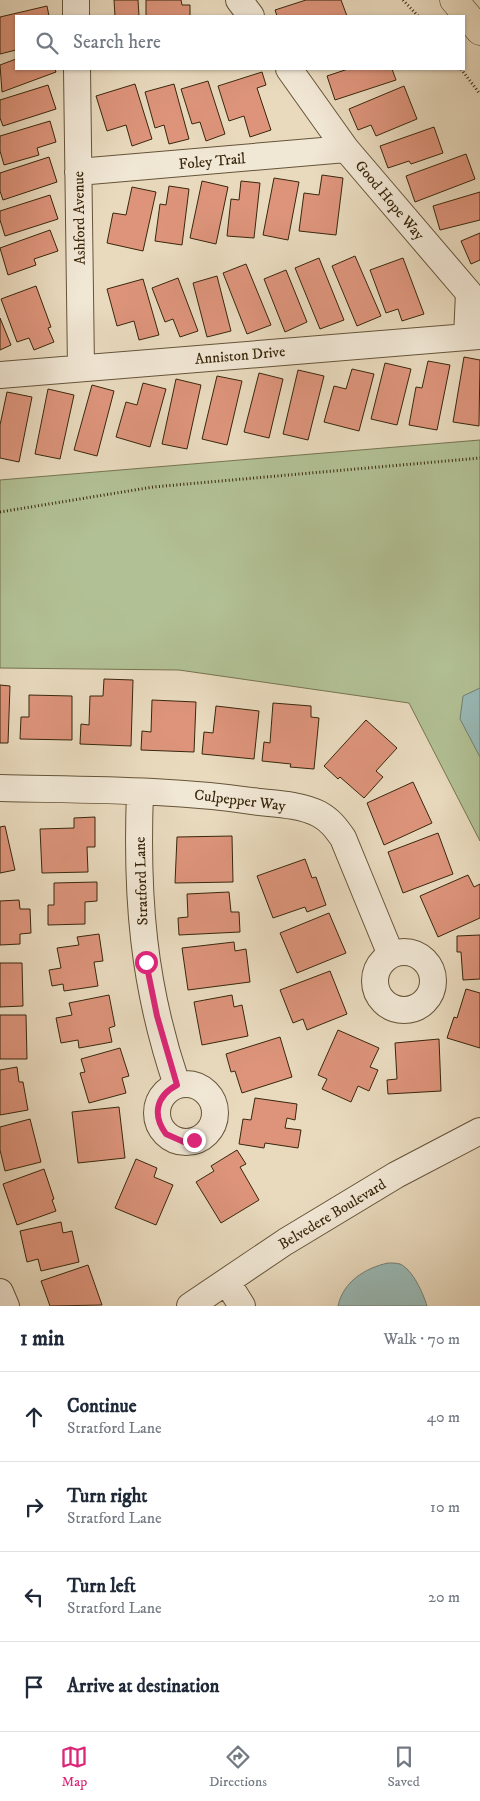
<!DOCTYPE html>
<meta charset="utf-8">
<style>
:root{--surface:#fff;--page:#f2f2f3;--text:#1f2937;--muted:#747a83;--line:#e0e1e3;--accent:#db2777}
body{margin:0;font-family:"IM FELL DW Pica",serif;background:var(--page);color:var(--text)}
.stop{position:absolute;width:15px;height:15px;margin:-11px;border:4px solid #db2777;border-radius:50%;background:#fff}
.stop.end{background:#db2777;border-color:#fff;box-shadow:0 1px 5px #0008}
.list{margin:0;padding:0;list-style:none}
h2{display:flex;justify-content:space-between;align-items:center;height:65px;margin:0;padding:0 20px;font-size:21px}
h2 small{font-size:16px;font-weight:400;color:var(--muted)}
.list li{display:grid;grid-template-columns:32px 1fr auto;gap:15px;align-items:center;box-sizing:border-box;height:90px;padding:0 20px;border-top:1px solid var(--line)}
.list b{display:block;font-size:19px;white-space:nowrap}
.list p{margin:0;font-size:16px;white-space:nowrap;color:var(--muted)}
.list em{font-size:16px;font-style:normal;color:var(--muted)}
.icon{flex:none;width:28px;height:28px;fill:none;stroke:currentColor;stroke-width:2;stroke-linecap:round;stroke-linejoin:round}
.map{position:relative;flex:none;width:480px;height:1306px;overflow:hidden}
.search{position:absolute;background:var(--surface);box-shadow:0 1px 4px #0004;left:15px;right:15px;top:15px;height:55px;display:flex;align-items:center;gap:12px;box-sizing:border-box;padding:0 18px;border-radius:0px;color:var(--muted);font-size:19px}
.sheet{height:425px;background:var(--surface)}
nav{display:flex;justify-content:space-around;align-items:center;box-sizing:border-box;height:70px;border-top:1px solid var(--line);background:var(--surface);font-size:14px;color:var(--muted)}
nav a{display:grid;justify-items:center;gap:2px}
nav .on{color:var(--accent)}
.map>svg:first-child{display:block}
</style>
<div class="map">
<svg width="480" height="1306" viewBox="0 0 480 1306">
<rect width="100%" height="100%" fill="#e9dabe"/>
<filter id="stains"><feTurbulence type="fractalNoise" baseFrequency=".004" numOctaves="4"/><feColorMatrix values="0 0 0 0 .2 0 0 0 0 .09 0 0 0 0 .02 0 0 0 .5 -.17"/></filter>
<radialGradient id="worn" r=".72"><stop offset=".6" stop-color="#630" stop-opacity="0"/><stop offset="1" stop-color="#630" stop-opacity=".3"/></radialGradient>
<path fill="#b2c195" stroke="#767450" d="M480,440V841L409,703L179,670L0,668V480Z"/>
<path fill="#99bab7" stroke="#737f73" d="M480,688V757L460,719L463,696Z
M388,1263C391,1263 397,1263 400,1264C413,1270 423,1293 427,1306H338C343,1282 365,1268 388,1263Z"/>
<path fill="#dd947b" stroke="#39270c" d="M114,0H138L139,16H115Z
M146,0H181L182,5H190V16H146Z
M306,0H341L347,16H277L275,10Z
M47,6L49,16H16V50L0,54V17Z
M16,59V69H55L56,72L2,92L0,65Z
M348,69H392L396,80L335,100L327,76Z
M262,72L266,85L257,88L271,130L250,137L244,116L229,121L218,86Z
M208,81L225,134L206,141L200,122L192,124L181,89Z
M135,84L152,139L132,146L126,125L107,131L96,96Z
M174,84L189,139L169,144L164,125L155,128L145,92Z
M48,85L56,109L3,126L0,118V100Z
M404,86L417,119L376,136L371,125L358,130L349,109Z
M50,121L56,142L37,148L39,155L4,165L0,151V136Z
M434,127L443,153L411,164L409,161L388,168L380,146Z
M466,154L475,179L415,202L406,176Z
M49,157L57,182L3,200L0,191V173Z
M322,175L343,178L336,235L299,231L304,193L319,195Z
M274,178L299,182L288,240L263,235Z
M202,181L228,187L216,244L190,238Z
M241,181L260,183L254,238L227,236L231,199L239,200Z
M169,186L189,189L182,245L155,241L160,204L166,205Z
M132,187L156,192L143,251L107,243L113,213L126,215Z
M480,192V220L440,230L433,206Z
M50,195L58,219L5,236L0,220V211Z
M50,230L58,251L34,259L36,265L8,275L0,248Z
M480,233V260L471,264L461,241Z
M355,256L381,316L357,326L332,266Z
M319,258L344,320L320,329L295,268Z
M403,258L424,314L402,321L398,309L386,313L370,270Z
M246,264L271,325L247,334L223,273Z
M286,270L307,322L285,332L264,279Z
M217,276L231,331L207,337L193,283Z
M178,278L198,331L180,337L173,319L165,322L152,288Z
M143,279L159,335L139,340L134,321L117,326L107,289Z
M36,286L51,327L48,328L54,342L34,350L29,338L17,342L1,299Z
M0,318L11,345L0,350Z
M464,357L480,360L479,426L453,422Z
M428,361L450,365L437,430L409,425L416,387L422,388Z
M385,363L411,369L397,425L371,419Z
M352,369L374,374L359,431L324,422L334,386L346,389Z
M298,370L324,376L308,440L283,434Z
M259,373L283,379L269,438L244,432Z
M217,376L242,381L227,445L202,439Z
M176,379L201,385L187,449L162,444Z
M143,383L166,389L150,447L116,437L126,402L137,405Z
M92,385L114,391L97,456L74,450Z
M48,389L74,395L60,459L35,454Z
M7,392L32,397L19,462L0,458V425Z
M104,679L133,680L131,746L80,744L81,724L89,725L90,696H103Z
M0,685L10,686L8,743H0Z
M29,695L72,696V740L20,739L21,717H29Z
M152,700L196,702L194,752L141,750L142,731L151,732Z
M273,703L311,706V717L319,718L314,769L290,767L291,764L262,761L264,742L270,743Z
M216,706L259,711L254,759L202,754L204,732L213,733Z
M366,720L397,748L376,771L383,777L364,798L340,777L338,779L324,766Z
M413,782L432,823L384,845L367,803Z
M95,817V847H87L88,872L42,873L40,829L74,828V818Z
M5,826L15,870L0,873V827Z
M438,833L453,874L403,893L388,852Z
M232,836L233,882L175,883L177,837Z
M305,859L312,878L316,877L326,905L307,912L305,907L273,918L257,876Z
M468,875L474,887L480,884V918L438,937L420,896Z
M97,882V901L85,902V924L48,925V905H54V883Z
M229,892L231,912H239L240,932L179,935L178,918L188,917L187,894Z
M19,900L20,909H30L31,933L20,934V944L0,945V901Z
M329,913L346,953L297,973L280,933Z
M99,934L103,961L94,962L98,986L64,991L63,984L52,986L49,970L61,968L57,948L79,945L77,937Z
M480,935V979L463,980L461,952H457V936Z
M234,942L235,951L246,949L250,982L188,990L182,948Z
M0,963H22L23,1006L0,1007Z
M330,971L347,1014L307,1030L303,1019L293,1023L280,990Z
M466,989L480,993V1048L447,1038L454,1017L457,1018Z
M109,995L115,1026L109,1028L112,1042L79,1048L78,1040L61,1043L56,1018L72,1015L69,1003Z
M232,995L234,1007L242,1005L248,1036L202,1045L194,1002Z
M0,1015H26L27,1059H0Z
M338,1030L379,1048L370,1067L378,1070L369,1091L358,1086L351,1102L322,1089L327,1079L318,1075Z
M280,1037L292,1077L242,1093L235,1071L231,1072L226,1054Z
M439,1039L441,1091L388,1094L387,1080L397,1079L395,1043Z
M120,1048L129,1076L122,1078L126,1093L89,1103L80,1073L85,1072L81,1059Z
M17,1067L19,1082H23L28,1110L0,1115V1070Z
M255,1098L297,1104L295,1120L287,1118L285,1128L301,1130L298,1148L265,1143L264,1148L239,1144L243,1119L251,1120Z
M119,1107L125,1158L78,1163L72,1112Z
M30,1119L41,1162L5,1171L0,1150V1127Z
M237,1150L246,1164L240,1167L259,1200L221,1223L196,1182L214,1171L211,1166Z
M136,1159L157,1168L154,1177L173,1185L156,1225L115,1208Z
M44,1169L54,1199L52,1200L56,1211L17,1225L3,1184Z
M61,1222L63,1233L72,1231L79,1262L41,1271L38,1259L27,1262L20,1231Z
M88,1265L102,1305L50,1306L41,1281Z"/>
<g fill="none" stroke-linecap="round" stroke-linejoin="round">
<g stroke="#655438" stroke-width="28">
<path id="minor" d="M76,0V16
M239,0L251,16
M77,69L81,368
M289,69L346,149L469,293L467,337
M78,172L346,149
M0,375L480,336
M0,788C86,790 174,789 259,802C279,804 301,805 319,814C330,820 336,828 343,838L391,955
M140,792C136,897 143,985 177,1085
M375 981a29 29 0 1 1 58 0a29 29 0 1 1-58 0Z
M157 1113a29 29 0 1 1 58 0a29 29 0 1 1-58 0Z
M227,1282L242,1306
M0,1292L6,1306
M190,1306L285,1242L396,1175L480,1131"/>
</g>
<g stroke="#39270c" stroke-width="29">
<path id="major" d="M454,0L480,31"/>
</g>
<path stroke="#39270c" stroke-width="3" stroke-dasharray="1 2.5" stroke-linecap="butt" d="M403,0L418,16
M461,69L480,94
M0,512L153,487L480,458"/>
<use href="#minor" stroke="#f1e7d5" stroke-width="26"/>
<use href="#major" stroke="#e9dabe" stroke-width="28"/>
</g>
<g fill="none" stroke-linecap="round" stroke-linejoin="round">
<path stroke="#db2777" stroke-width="6" d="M146,962L157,1016L177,1085C156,1096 152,1115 166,1134L184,1142L194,1140"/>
</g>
<g text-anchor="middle" stroke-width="5" stroke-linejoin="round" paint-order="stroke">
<g font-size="15" fill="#39270c" stroke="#f1e7d5">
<text transform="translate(212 161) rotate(-5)" y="5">Foley Trail</text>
<text transform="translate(390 200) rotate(50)" y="5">Good Hope Way</text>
<text transform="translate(79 218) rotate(-91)" y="5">Ashford Avenue</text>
<text transform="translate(240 355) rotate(-5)" y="5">Anniston Drive</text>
<text transform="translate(240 800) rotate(7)" y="5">Culpepper Way</text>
<text transform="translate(141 881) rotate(-92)" y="5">Stratford Lane</text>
<text transform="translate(332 1214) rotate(-31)" y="5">Belvedere Boulevard</text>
</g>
</g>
<rect width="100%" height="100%" filter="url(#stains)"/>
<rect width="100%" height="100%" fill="url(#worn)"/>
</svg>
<div class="stop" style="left:146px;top:962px"></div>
<div class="stop end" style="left:194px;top:1140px"></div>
<div class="search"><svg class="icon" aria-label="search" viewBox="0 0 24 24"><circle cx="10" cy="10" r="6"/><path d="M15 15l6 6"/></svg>Search here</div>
</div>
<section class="sheet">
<h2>1 min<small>Walk · 70 m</small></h2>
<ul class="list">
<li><svg class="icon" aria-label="ahead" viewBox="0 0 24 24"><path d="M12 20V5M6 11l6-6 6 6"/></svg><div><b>Continue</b><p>Stratford Lane</p></div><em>40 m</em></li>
<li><svg class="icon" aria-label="right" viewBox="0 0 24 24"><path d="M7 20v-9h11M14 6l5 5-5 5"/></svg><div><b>Turn right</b><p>Stratford Lane</p></div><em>10 m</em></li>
<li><svg class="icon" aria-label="left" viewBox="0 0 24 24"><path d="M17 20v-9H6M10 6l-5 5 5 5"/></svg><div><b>Turn left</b><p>Stratford Lane</p></div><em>20 m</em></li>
<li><svg class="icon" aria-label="arrive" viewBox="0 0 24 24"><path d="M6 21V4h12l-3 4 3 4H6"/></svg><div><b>Arrive at destination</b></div></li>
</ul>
</section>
<nav>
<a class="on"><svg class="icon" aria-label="map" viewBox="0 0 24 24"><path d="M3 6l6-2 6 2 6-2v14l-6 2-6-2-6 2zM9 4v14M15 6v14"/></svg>Map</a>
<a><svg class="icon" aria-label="directions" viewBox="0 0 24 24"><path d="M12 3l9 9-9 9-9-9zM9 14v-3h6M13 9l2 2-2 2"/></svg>Directions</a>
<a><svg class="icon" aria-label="saved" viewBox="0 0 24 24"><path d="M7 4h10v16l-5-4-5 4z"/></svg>Saved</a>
</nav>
